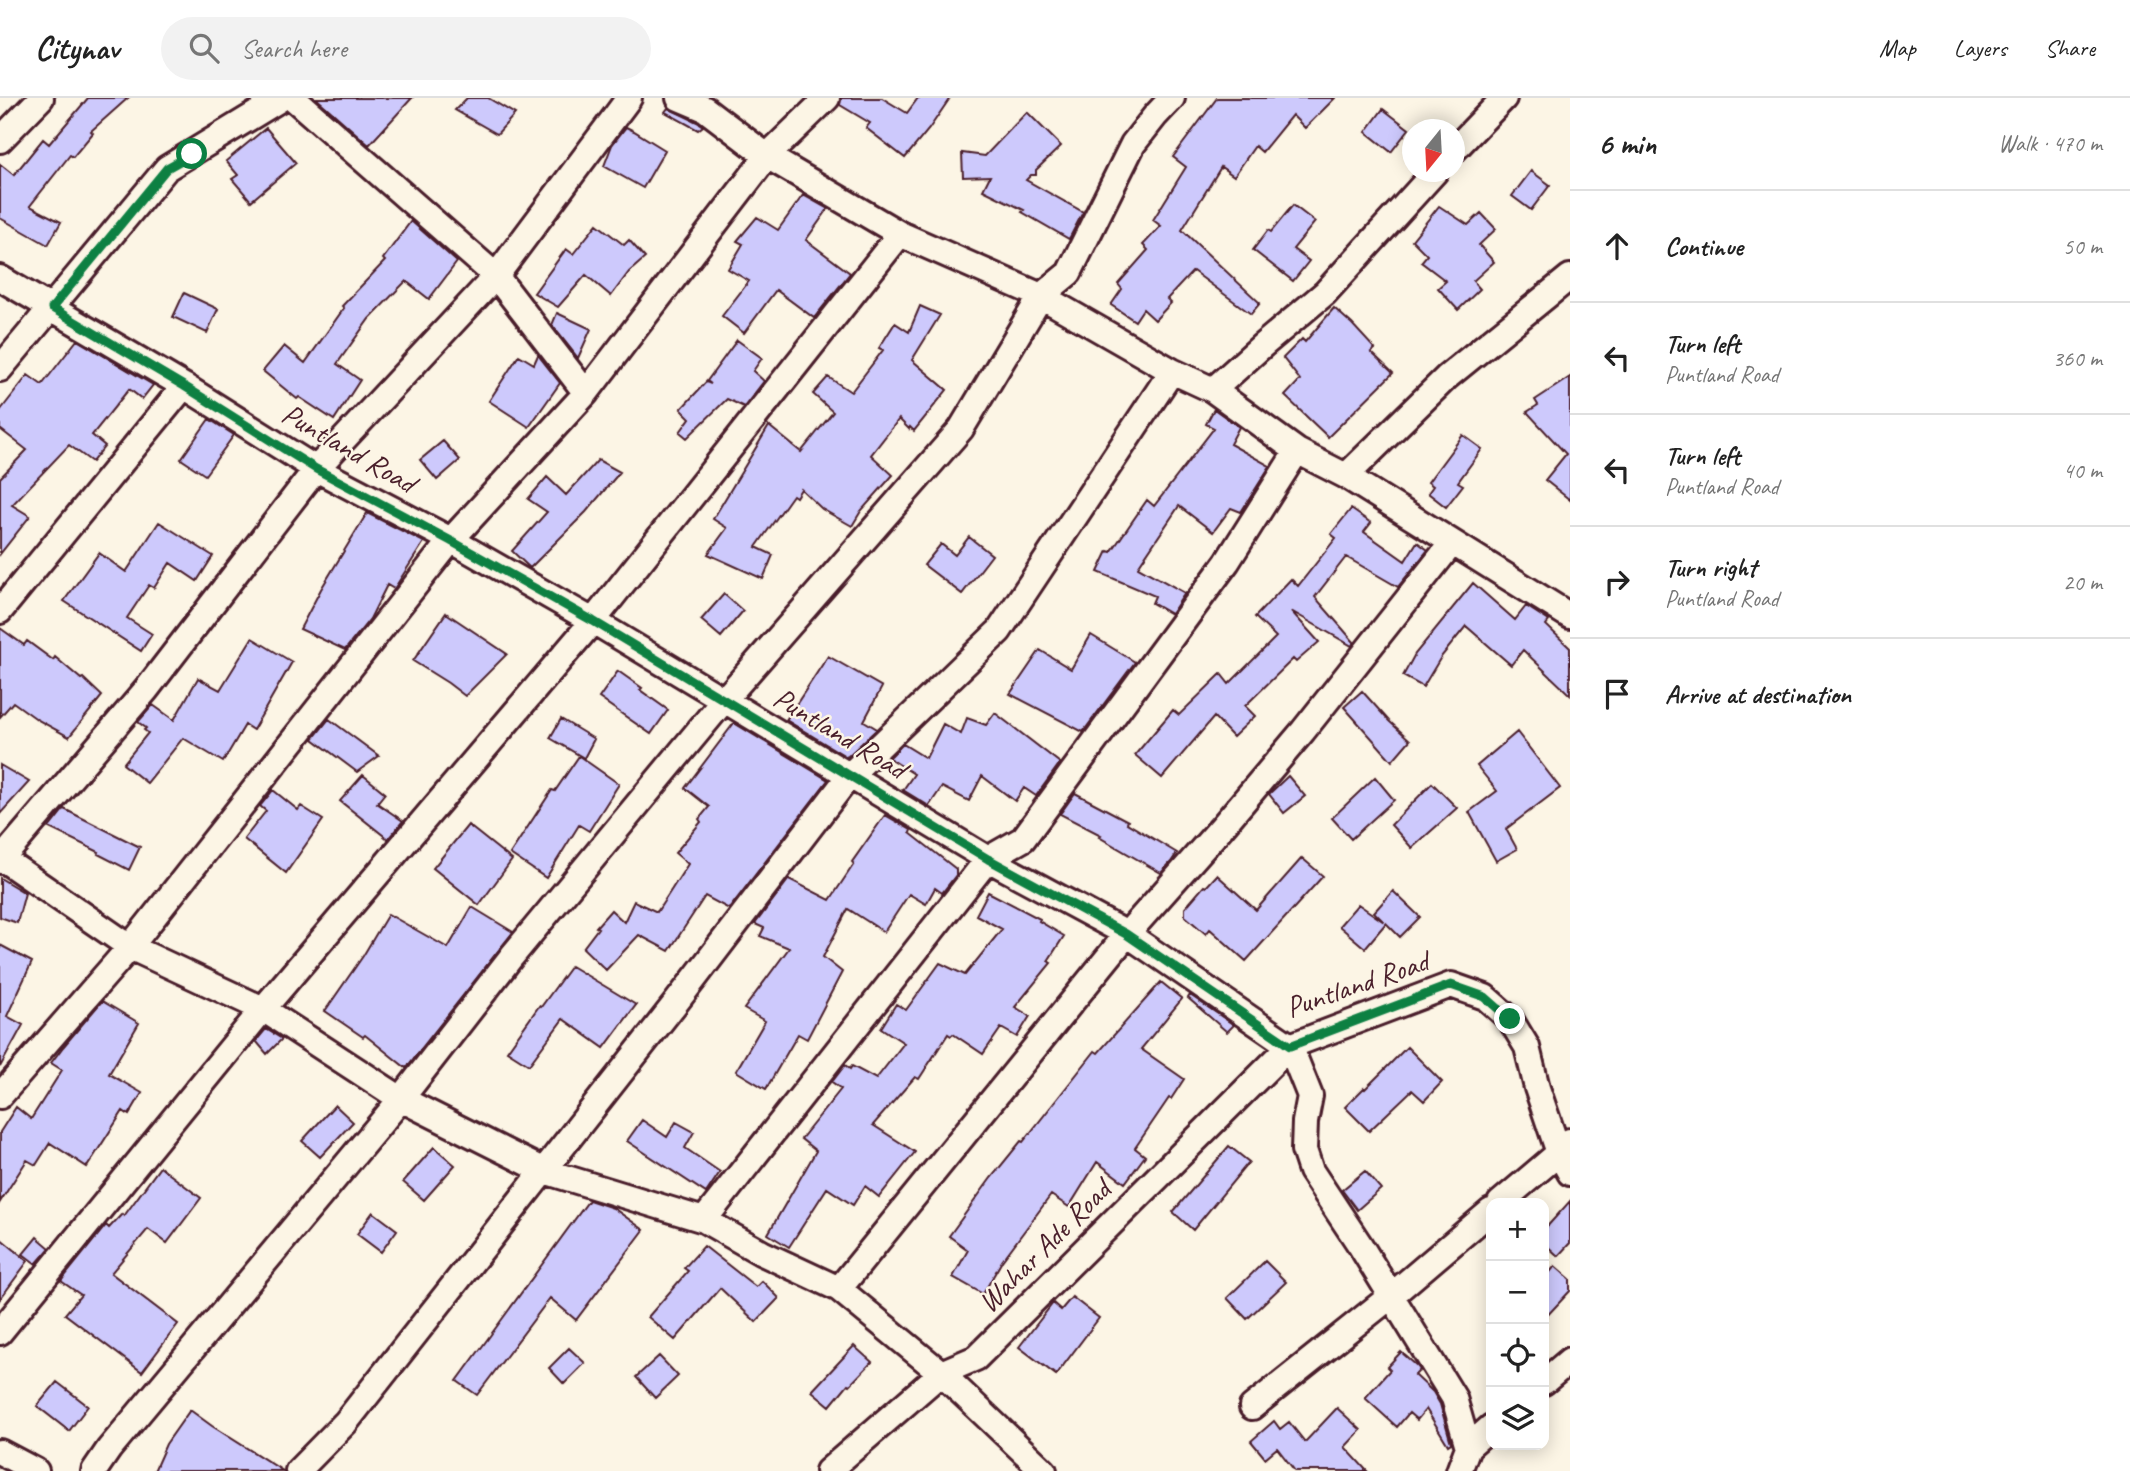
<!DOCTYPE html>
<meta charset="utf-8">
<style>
:root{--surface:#fff;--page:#f2f2f2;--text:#222;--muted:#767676;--line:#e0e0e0}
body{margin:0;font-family:Caveat,sans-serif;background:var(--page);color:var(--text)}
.controls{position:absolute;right:21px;bottom:21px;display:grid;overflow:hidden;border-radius:14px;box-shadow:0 4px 18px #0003}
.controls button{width:63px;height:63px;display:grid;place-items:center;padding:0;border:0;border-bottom:2px solid var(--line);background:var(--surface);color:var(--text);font:35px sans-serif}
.compass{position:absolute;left:1402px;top:21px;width:63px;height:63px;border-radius:50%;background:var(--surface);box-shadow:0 4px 18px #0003;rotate:198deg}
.stop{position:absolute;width:21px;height:21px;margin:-16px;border:5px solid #0b8043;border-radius:50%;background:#fff}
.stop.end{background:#0b8043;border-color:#fff;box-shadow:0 2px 7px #0008}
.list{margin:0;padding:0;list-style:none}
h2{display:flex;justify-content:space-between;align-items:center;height:91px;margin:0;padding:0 28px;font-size:30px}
h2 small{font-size:23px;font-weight:400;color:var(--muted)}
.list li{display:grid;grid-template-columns:46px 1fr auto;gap:21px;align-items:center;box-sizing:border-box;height:112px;padding:0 28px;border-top:2px solid var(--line)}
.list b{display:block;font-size:26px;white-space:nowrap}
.list p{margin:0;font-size:23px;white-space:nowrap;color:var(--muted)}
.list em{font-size:23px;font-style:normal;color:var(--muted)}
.icon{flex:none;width:38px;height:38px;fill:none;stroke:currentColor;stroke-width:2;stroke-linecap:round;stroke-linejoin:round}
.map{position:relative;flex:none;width:1570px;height:1373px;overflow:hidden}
header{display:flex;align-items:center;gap:42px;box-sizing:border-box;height:98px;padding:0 35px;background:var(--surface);border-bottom:2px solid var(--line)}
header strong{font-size:33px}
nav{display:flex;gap:38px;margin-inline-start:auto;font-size:24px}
.search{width:490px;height:63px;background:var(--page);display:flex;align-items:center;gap:18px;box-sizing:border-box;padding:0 24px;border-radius:38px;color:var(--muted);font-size:26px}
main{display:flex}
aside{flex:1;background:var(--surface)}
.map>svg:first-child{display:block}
</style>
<header>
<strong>Citynav</strong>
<div class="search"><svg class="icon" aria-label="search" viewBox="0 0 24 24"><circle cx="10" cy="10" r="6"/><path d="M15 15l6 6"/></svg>Search here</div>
<nav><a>Map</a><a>Layers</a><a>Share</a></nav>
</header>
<main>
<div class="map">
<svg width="1570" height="1373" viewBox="0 0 1570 1373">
<rect width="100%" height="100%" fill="#fcf5e5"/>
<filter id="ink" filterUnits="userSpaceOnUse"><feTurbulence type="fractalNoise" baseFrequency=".0143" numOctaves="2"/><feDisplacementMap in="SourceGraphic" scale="14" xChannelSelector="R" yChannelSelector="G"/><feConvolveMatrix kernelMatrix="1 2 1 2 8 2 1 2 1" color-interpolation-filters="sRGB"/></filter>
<g filter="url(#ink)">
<path fill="#cdc9fc" stroke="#4a1f2b" stroke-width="2" d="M88,0H128L91,33L93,35L73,59L70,57L30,108L61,124L48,147L0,120V66L14,77L43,41L49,46Z
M316,0H412L369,47Z
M467,0H488L515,16L497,36L455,12Z
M841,0H882L907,15L918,0H950L929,31L905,60L866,30L870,25L840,7Z
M1217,0H1335L1305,30L1292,17L1262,54L1255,48L1234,78L1221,69L1182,132L1260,205L1251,216L1193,173L1167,201L1171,205L1155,222L1143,211L1135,223L1111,207L1122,191L1118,186L1148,152L1143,147L1161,128L1153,122L1186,69L1173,59Z
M668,10L697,24L703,28L698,32L665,14Z
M1383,11L1409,31L1391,54L1366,34Z
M1027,14L1061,48L1036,72V77H1031L1026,82L1083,114L1069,141L1022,114L1024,112L983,92L990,78L963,79L962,55L985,58Z
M626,29L634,33L665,52L643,90L604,68L612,47Z
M266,30L296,65L251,103L232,81L238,77L226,63Z
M1531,73L1550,87L1531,112L1512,98Z
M803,97L828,111L806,142L850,175L814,220L776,192L744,235L722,218L749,183L728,171L743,146L737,143L757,119L778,132Z
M1293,107L1315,124L1293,151L1309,163L1293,183L1253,152L1268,132L1271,134Z
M1439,108L1468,127L1481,115L1496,131L1479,147L1494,164L1473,183L1480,191L1458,212L1438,190L1446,183L1421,164L1427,157L1412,142Z
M411,123L457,164L429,201L406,183L369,221L337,266L360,282L334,322L299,299L297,301L263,273L284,248L305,265L344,210L342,208L385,163L383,161Z
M597,126L624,147L629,142L645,160L629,174L611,198L586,177L558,209L534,195L566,151L573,156Z
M184,195L218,211L207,235L173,219Z
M920,208L940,217L912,262L947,292L914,333L910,329L909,331L899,321L871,357L893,377L861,413L852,428L822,411L801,391L796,399L793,397L756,449L773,457L763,481L708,456L727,430L713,421L769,328L801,354L833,314L813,296L828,279L851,294L883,252L879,250L895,225L909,234Z
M1334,210L1352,226L1375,251L1371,254L1393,275L1328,339L1285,298L1300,282L1283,260L1302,241L1305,244Z
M557,215L591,231L578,260L552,227Z
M77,242L153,287L142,301L129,291L92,337L105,348L92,364L69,347L12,407L30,418L0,456V380L27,352L0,331V313L28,277L42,287Z
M737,242L762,260L753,273L764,283L744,309L727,301L687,340L680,334L690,320L681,311L706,284L711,286L707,283Z
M519,257L534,266L538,257L560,285L529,329L489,303Z
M1570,279V402L1545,382L1566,356L1527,314L1538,307L1535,302Z
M1214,311L1239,329L1230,346L1270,368L1241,414L1231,410L1213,434L1179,408L1138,469L1185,495L1171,516L1152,505L1155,498L1098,474L1108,453L1111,454L1147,402L1154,408L1214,330L1206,326Z
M209,321L234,337L205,377L181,361Z
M1463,337L1482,351L1458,384L1463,387L1446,409L1428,395L1433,388L1428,384Z
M443,343L460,362L437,382L420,362Z
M598,362L620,374L586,414L530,470L512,453L547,414L528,401L547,379L566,397Z
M1351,411L1371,425L1364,434L1405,463L1417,444L1428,452L1398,489L1346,459L1315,499L1354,544L1352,548L1291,513L1319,544L1296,564L1293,561L1245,608L1255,618L1233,639L1214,619L1162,680L1135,657L1173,612L1179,617L1221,576L1229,586L1276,539L1255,519L1291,481L1298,488L1336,440L1331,436Z
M367,415L424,444L394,491L387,487L370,521L345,552L300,531L321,491Z
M159,424L213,458L197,483L170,465L154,490L149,487L127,520L152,536L141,553L64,503L99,455L126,474Z
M969,439L992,457L962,496L924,467L941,446L955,457Z
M1473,485L1515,522L1526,508L1549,523L1546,527L1570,550V597L1523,552L1511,567L1466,528L1441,559L1423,589L1403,578L1415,556Z
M724,496L743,513L721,539L701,522Z
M446,515L507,556L465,598L448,585L413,563Z
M0,530L24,547L27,543L53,562L55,559L81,581L83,580L102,598L69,639L38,622L13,604L0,619Z
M1091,537L1135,564L1083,634L1010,596L1040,552L1071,571Z
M252,540L292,564L253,632L245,627L223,664L183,640L147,685L123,666L148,635L144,632L146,630L138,624L153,607L174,622L198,580L220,592Z
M828,558L882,589L864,623L877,631L847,659L786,622Z
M618,573L642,590L640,592L668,612L651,636L599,600Z
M1362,593L1389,623L1410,642L1392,663L1344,609Z
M995,615L1060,665L1036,698L1024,690L1015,703L982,678L969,703L942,689L929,708L903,692L914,676L889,660L903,646L926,660L943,626L961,636L967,620L986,627Z
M329,621L379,658L357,674L313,641Z
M561,621L594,641L584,660L550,640Z
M734,625L828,682L729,811L705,798L669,853L639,837L606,872L583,850L598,830L596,829L611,812L624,824L634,803L657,814L688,766L675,755L701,724L699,721L709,709L685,690Z
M1517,634L1560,690L1506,731L1517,751L1496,763L1469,714L1497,693L1477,668Z
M579,658L619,686L589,733L579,727L546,780L510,756L552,692L555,693Z
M0,667L29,684L0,716Z
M363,677L385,695L377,705L403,723L388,741L340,703Z
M1288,678L1305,698L1284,715L1269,696Z
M1375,679L1394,702L1351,741L1332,720Z
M1432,685L1457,710L1412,750L1391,727Z
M273,692L298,712L301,708L323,722L286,775L244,741L266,713L260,708Z
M1075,695L1128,723L1127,725L1177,755L1171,764L1161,775L1099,739L1101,737L1060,716Z
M64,711L140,749L129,772L98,756L99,754L49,730Z
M885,717L911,732L910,735L956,771V777L942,795L935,790L926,806L909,796L884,834L848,811L823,859L842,874L807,941L798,936L766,991L736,973L765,923L744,911L789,850L760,838L764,830L755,826L789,781L830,802L854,766L852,764Z
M468,727L512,762L479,807L433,770Z
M1302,760L1323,778L1246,863L1210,831L1206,836L1185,818V810L1204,788L1206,789L1217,777L1256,812Z
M0,780L25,795L17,825L0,819Z
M1393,793L1420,819L1400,839L1386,825L1365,850L1339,828L1358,806L1384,824L1374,814Z
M988,794L1040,821L1039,823L1064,838L1048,863L1051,865L1015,909L1030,918L1017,939L1001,930L983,956L953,936L951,938L948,936L919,981L915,979L873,1027L915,1054L879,1099L865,1088L853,1107L827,1090L789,1149L768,1136L816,1053L801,1041L841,991L832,984L845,967L850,971L852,968L876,981L904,945L881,930L896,906L906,912L940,865L965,877L1002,831L976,817Z
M472,809L513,834L406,970L365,937L363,939L325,913L363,858L388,816L448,850Z
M0,847L32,864L7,918L23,927L0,969Z
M571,868L636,907L604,950L563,921L529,967L507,953L539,908L541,909Z
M1161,884L1182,901L1141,951L1184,981L1171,1001L1169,1000L1135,1050L1145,1058L1125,1085L1097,1064L1069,1109L1051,1097L1002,1163L983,1196L953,1179L968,1152L949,1138L991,1080L1021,1043L1023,1044L1095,953L1098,955Z
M1190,897L1234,927L1227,934L1188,900Z
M102,903L139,925L109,976L142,995L129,1017L123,1013L87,1069L50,1045L36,1067L27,1062L0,1104V1034L16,1009L31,1021L62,972L51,965L63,949Z
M266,931L282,941L267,956L256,943Z
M1407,949L1442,984L1424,1003L1412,992L1369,1033L1345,1009L1364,990L1365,991Z
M335,1007L353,1024L320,1059L302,1043Z
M642,1022L667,1039L676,1024L694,1034L685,1050L720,1074L706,1095L627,1043Z
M1229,1048L1249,1064L1193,1132L1173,1114Z
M434,1049L455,1067L424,1102L403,1084Z
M160,1069L201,1100L167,1145L148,1131L111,1175L178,1226L142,1274L65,1216L81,1197L61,1183L106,1127L109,1130L122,1116L124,1118Z
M1365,1073L1381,1091L1357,1112L1342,1092Z
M589,1102L613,1110L644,1132L576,1222L550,1200L477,1297L457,1283Z
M1570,1103V1145L1558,1158L1544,1145V1132Z
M373,1114L397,1132L381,1154L357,1136Z
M37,1139L50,1150L36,1166L23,1156Z
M0,1140L28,1163L0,1201Z
M704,1148L756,1189L762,1183L779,1200L756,1224L720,1190L675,1242L648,1219L688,1173L684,1170Z
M1265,1163L1286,1184L1247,1221L1227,1200Z
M1555,1168L1570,1181V1193L1544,1221V1181Z
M1072,1199L1099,1220L1056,1277L1019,1249L1053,1205L1061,1212Z
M854,1248L872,1264L850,1287L848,1286L830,1308L812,1293Z
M569,1250L585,1265L564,1286L549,1270Z
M1401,1254L1417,1268L1420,1272L1415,1277L1433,1294L1440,1306L1451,1345L1448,1347L1426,1311L1417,1322L1409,1315L1397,1329L1365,1300L1390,1272L1387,1269Z
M659,1258L678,1278L655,1300L636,1279Z
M57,1284L88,1308L69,1333L37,1308Z
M1337,1310L1361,1332L1345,1349L1367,1373H1295L1277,1350L1265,1360L1251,1343L1274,1323L1280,1331L1289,1324L1305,1344Z
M190,1312L212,1328L283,1373H154L166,1346Z"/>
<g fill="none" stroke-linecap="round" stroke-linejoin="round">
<g stroke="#4a1f2b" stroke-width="30">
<path id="street" d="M293,0L496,178L586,295
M679,0L705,11L767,58L900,136L1041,198L1172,273L1213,292L1297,353L1346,378L1570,518
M0,42L41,0
M1454,52L1504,0
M0,180L184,288L316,371L451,442L593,523L988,761L1127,836L1290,948
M0,271L167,70L282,0
M1213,292L1263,247L1325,195L1435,74
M1346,378L1447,279L1570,179
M0,513L184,288
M0,759L130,849L263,911L401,1001L544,1073L704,1122L762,1155L839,1191L941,1275L1044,1373
M0,763L146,592L316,371L496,178L629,0
M1290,948L1310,998L1305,1024L1304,1052L1311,1073L1360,1147L1454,1300L1468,1349
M0,998L130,849L451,442L586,295L767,58L827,0
M1500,1105L1559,1055L1570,1043
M704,1122L988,761L1023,741L1227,464L1297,353
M839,1191L1127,836L1221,730L1303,633L1452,445
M0,1234L263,911L593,523L900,136
M1544,1284L1570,1262
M1252,1309L1391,1198L1491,1113
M0,1354L36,1373
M94,1373L109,1351L401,1001L512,858L724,602L961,331L1041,198L1069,175L1133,46L1155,18L1172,0
M298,1373L346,1324L678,902L850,677L999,533L1172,273
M828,1373L941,1275L976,1260L1290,948L1451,887L1485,899L1510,921L1527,949L1537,990L1559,1055L1570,1075
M1459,1373L1468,1349L1491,1329"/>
</g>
<use href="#street" stroke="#fcf5e5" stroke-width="24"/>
</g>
</g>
<g fill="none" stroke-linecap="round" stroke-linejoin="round" filter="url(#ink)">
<path stroke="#0b8043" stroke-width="9" d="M192,56L167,70L52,210L184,288L316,371L451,443L593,523L988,761L1126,836L1290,948L1451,887L1485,899L1510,921"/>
</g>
<g text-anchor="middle" stroke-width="5" stroke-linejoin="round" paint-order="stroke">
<g font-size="30" fill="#4a1f2b" stroke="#fcf5e5">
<text transform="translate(349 350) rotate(30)" y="10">Puntland Road</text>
<text transform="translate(840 635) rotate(31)" y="10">Puntland Road</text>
<text transform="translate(1357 886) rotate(-19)" y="10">Puntland Road</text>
<text transform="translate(1044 1148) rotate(-45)" y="10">Wahar Ade Road</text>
</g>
</g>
</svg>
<div class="controls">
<button>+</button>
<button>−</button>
<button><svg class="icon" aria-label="locate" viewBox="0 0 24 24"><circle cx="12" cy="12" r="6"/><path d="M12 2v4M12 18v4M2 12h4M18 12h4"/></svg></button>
<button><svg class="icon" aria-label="layers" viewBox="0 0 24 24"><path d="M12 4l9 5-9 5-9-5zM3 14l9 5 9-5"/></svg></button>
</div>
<svg class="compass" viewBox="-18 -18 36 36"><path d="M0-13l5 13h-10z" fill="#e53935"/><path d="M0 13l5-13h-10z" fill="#767676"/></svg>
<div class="stop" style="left:192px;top:56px"></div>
<div class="stop end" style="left:1510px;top:921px"></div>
</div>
<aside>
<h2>6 min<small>Walk · 470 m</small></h2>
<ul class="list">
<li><svg class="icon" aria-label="ahead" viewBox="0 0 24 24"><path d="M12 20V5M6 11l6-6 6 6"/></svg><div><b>Continue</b></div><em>50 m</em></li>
<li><svg class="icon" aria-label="left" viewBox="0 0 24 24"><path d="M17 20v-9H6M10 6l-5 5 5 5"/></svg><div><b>Turn left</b><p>Puntland Road</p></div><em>360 m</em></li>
<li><svg class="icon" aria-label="left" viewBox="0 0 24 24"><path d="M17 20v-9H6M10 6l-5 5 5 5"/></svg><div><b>Turn left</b><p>Puntland Road</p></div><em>40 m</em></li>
<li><svg class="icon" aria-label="right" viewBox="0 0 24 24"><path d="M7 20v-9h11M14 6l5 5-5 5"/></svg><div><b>Turn right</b><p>Puntland Road</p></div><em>20 m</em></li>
<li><svg class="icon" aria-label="arrive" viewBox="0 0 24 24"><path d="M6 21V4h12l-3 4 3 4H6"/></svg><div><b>Arrive at destination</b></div></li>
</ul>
</aside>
</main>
